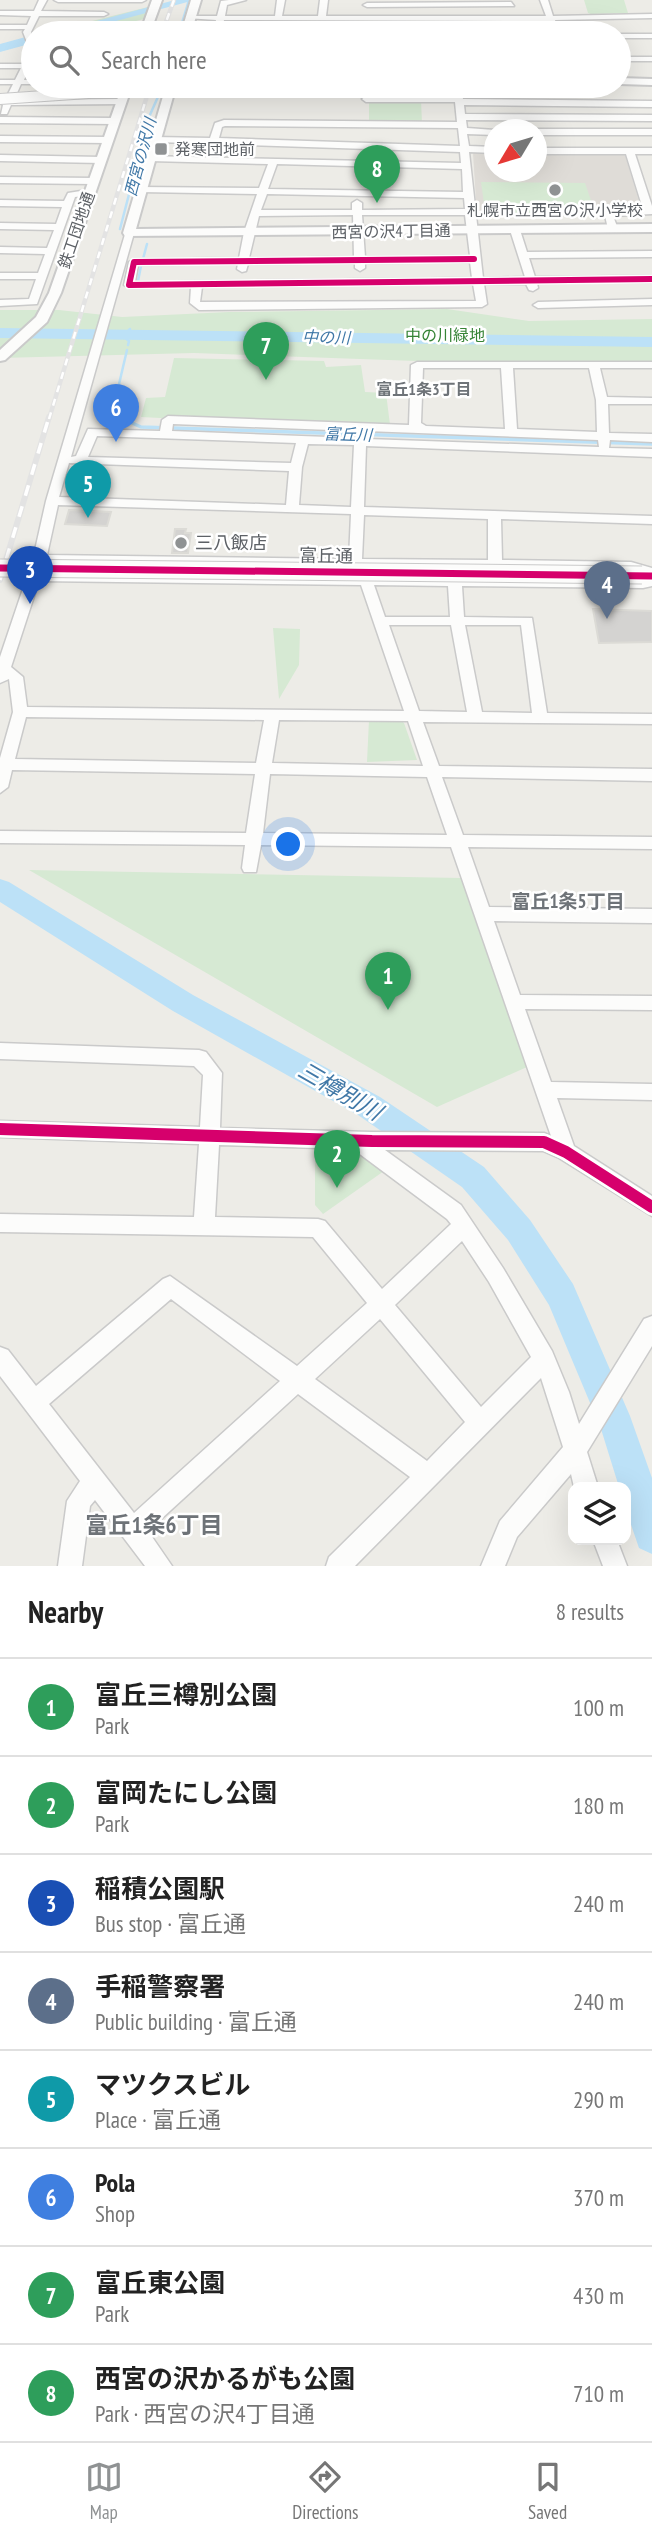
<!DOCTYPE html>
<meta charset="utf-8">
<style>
:root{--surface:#fff;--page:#f2f2f2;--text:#222;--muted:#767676;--line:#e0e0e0;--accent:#8f9293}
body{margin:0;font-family:"PT Sans Narrow","Noto Sans JP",sans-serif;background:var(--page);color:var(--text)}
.controls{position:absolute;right:21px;bottom:21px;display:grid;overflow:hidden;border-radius:14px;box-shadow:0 7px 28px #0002}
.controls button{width:63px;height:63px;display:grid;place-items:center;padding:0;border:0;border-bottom:2px solid var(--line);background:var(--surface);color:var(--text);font:35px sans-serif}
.compass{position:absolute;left:484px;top:119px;width:63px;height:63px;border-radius:50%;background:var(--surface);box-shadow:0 7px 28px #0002;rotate:232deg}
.you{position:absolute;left:289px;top:845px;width:24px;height:24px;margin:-18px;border:5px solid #fff;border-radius:50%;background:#1a73e8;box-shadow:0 0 0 10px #1a73e833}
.badge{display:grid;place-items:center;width:46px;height:46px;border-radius:50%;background:var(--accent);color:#fff;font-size:23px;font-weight:700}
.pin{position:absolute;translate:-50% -58px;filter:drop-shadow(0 2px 4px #0008)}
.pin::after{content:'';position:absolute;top:37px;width:24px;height:21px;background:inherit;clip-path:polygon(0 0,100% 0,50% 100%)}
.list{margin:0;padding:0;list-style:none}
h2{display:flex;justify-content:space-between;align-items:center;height:91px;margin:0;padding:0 28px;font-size:30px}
h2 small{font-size:23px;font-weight:400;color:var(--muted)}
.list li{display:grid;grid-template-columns:46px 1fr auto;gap:21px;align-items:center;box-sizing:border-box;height:98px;padding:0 28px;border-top:2px solid var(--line)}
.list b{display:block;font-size:26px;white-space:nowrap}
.list p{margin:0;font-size:23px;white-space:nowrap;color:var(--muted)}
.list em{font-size:23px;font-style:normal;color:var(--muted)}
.icon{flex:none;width:38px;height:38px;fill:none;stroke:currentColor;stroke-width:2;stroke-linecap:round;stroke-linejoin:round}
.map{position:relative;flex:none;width:652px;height:1566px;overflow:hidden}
.search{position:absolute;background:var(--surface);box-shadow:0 7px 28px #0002;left:21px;right:21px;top:21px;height:77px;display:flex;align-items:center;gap:18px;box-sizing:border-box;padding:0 24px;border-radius:38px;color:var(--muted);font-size:26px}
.sheet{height:875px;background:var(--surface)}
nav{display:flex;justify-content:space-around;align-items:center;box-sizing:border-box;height:98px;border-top:2px solid var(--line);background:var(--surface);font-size:19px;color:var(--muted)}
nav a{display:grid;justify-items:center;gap:4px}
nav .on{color:var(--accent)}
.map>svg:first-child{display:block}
</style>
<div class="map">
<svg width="652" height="1566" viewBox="0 0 652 1566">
<rect width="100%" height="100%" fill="#edece7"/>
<path fill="#dfdcd7" d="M476,152H494V172H536L537,154L625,155L641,208L600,210L601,214L477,216L473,153Z"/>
<path fill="#d6e9d3" d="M584,0H624L628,13L591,14L588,13Z
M148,7L144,19L89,33H44Z
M421,100L422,123L369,121V101Z
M481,182L585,183L595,212L492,213L485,211Z
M447,309L529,321L652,319V362H445L194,353L0,358V310H59L122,317L229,312Z
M174,358L324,361L326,367L361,365L365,392L386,393L390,425L274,424L141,417L146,398L165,397Z
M273,628L300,629L299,665L279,699Z
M369,720H400L404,723L417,760L367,762Z
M29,870L461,878L527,1067L437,1107Z
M315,1152L358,1153L384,1171L323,1214L315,1205Z"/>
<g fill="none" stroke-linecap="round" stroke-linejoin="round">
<path stroke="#bce1f7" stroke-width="2.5" d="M179,33L189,0
M120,229L149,117L161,90
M143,259L147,244
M138,281L141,266
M128,345L129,341L123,336L130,329
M123,419L112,414L127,350"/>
<path stroke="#bce1f7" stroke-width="3.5" d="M119,417L141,427L652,444"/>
<path fill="#bce1f7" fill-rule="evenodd" d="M175,0H195L71,33H52Z
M33,35V43L0,52V44Z
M0,328L652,337V347L0,338Z
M0,879L9,882L193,995L380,1097L484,1167L530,1220L573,1284L630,1416L652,1478V1554L639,1548L626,1510V1487H619L601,1429L549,1305L508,1240L462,1187L358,1115L173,1011L0,902Z"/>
</g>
<path fill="#d4d3d1" stroke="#dcdbd6" stroke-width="2" d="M69,510L111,512L107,526L65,524Z
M175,529H186L185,533H191L188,553H172Z
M593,609L652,611V642L599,643Z"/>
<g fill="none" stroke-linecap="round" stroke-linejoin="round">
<g stroke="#cacaca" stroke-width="3">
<path id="minor" d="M39,0H47L41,11L104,12L108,14L104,16H39L31,32L33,68H29L24,80H33V84H21L14,100L120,99L124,102L123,104L11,105L7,114H1L3,105L0,103L5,100L13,84H0V80H15L21,68H0V64H23L30,50L23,32L25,29H0V25H27L31,16L0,15V11H34Z
M54,0H146L142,2H58Z
M229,0H246L227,5L225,16H275L277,0H285L282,16H318L320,0H328L326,16H546L540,0H548L553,16L652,14V18L555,20L559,33H551L547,21L224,20L222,28L218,30L214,28L216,20L186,18L190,16H217L221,1Z
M511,2L514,6L367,7L363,5L367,3Z
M216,31H521L525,33H212Z
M619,34H652V38H619Z
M619,57H652V61H619Z
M230,86H268L264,88L172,95L168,92L172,89Z
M453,86H461L463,99L652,101V107L464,105L465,114L652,115V121L466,120L467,128L495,130L494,135L467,134L469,146L494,147V153L469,152L483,278L525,277L510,230L515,227L520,230L527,252L652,251V257L529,258L535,277L652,276V282L537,283L538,288L533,291L529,290L526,284H484L487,304L482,307L199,310L190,303L191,287L129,288L124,285L129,262L134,259L239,258L244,232L257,194L141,192L136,189L138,187L259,188L268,164L150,161L147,160V156L461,163L460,152L157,142L154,141V137L210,138L215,123L224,120L457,122L455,102H366L362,99L366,96H454ZM225,126L458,128L460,146L219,138L222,127ZM277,164L462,169L463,192L268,189ZM267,194L464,198L465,209L362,210V203L357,200L352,203V210H261ZM353,215L354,257L249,258L259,216ZM362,215H465L470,256L365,257ZM470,262L472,278L135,282L138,265L238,264L237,269L242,272L246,271L248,264L355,263V268L360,271L365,268V263ZM473,284L476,301L200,302L202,287Z
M0,117L114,118L118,121L114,124L0,123Z
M536,129H652V135H536Z
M0,136L108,137L112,140L108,143L0,142Z
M536,148H652V154H635L652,206V214L613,216L618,229L613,232L608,229L604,211L643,209L626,154H536Z
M0,155L101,157L106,160L101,163L0,161Z
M0,177L94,178L99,181L94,184L0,183Z
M87,190L92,193L90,195L75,197L37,304L0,306V300L29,299L36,279H0V273H38L45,254L0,253V247L47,248L54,230L0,229V223L56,224L62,207L0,206V200L64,201L68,193Z
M126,231L134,233L71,457L76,456L88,429L160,431L162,420L168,416L409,425L411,365L417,362H652V368H600L607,397L652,398V404H608L609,433L652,434V442L610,440L609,448L652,449V457L366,446L364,507L652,516V524L501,519L502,560L631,562L652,568V576L630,570L45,563L42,573L642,580L652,577V586L643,588L462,586L464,617L532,618L547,713L652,714V724L423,722L439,766L652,769V781L442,777L463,835L652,837V849L468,847L489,907L652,909V923L494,921L520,995L652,996V1010L525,1009L551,1082L652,1084V1100L557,1098L574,1146L652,1196V1216L559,1158L543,1151L385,1150L461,1205L503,1268L552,1351L569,1392L579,1424L644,1319L652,1316V1346L587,1452L598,1487H574L571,1474L517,1537L505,1566H481L500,1521L563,1447L541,1378L355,1566H326L329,1557L410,1477L298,1394L148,1531L172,1566H145L95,1500L90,1506L82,1566H58L67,1501L80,1481L0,1376V1347L8,1350L36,1386L163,1279L170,1276L297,1366L367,1303L313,1237L0,1232V1214L194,1217L199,1144L0,1137V1121L200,1127L203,1075L194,1066L0,1059V1043L199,1050L206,1052L222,1073L220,1128L372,1132L544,1133L551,1136L451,847L261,845L256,872H244L242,868L245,845L0,843V831L246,833L255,774L12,770L8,787L0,793V758L13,712L9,679L0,683V657L33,559L46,501ZM423,368H501L505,429L426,426L421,423ZM513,368H589L596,400L597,432L517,429ZM173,424L356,431L355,438L172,431ZM366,431L598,440L599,447L367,439ZM97,436L296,443L291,463L88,457ZM308,444L354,445L351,507L299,505L302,467ZM69,463L289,471L286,505L59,497ZM58,505L351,514L349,559L47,555ZM364,515L488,519V560L362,559ZM39,581L361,585L404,711L27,707L23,677L11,667ZM374,585L448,586L450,617H385ZM389,625H451L467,712L419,711ZM465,625H521L532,713L482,712ZM26,717L264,720L256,763L15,759ZM279,720L408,721L423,766L272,763ZM270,774L427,777L447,835L263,833ZM219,1145L353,1149L447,1219L451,1224L382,1289L325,1221L318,1219L215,1217ZM462,1241L489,1282L531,1357L481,1407L395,1305ZM171,1299L280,1381L134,1513L49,1404ZM380,1319L465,1422L427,1461L315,1379Z
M652,299V305L538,308L533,305L538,302Z
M593,1540H617L627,1566H603Z"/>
</g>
<g stroke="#cacaca" stroke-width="4">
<path id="tertiary" d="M152,0H162L150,33H140Z
M191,0H201L191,33H181Z
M619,78L652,79V85L619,84Z
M122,86H132L61,293L47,322L5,360L0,361V350L36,317L49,293Z
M166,86H176L136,229L652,224V232L125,236L123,233Z"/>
</g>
<use href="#minor" fill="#fcfcfb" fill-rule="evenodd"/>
<use href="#tertiary" fill="#fcfcfb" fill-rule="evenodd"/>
<g stroke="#e3e3e3" stroke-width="4.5">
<path id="rail-far1" d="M162,33L174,0
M49,419L150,86"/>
</g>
<g stroke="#e3e3e3" stroke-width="6">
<path id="rail" d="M0,580L49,417"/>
</g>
<use href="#rail-far1" stroke="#fff" stroke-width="2.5" stroke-dasharray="7" stroke-linecap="butt"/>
<use href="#rail" stroke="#fff" stroke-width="3.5" stroke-dasharray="11" stroke-linecap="butt"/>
<g stroke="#cacaca" stroke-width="12" stroke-linecap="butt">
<path id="tertiary-bridge-far1" d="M0,99L191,86"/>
</g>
<g stroke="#cacaca" stroke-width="19" stroke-linecap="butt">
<path id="tertiary-bridge" d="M0,568L642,575"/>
</g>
<use href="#tertiary-bridge-far1" stroke="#fcfcfb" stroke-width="10"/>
<use href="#tertiary-bridge" stroke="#fcfcfb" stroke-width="17"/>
<g stroke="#fff" stroke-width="9">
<path id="cycleway-far2" d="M474,259L134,262L129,285L652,279"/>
</g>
<g stroke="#fff" stroke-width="10">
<path id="cycleway-far1" d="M0,568L652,576"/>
</g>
<g stroke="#fff" stroke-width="17">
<path id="cycleway" d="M0,1129L372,1141L544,1142L566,1152L652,1207"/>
</g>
<use href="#cycleway-far2" stroke="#d6006c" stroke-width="6"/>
<use href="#cycleway-far1" stroke="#d6006c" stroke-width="7"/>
<use href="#cycleway" stroke="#d6006c" stroke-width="12"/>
</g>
<g fill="#8f9293" stroke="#fff" stroke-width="2.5">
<rect x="154" y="142" width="14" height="14" rx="3.5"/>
<circle cx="555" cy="190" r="7"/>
<circle cx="181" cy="543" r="7"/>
</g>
<g text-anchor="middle" stroke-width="5" stroke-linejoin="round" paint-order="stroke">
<g font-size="16" fill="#5d6166" stroke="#fff" text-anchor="start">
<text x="175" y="155">発寒団地前</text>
<text x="555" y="216" text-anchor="middle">札幌市立西宮の沢小学校</text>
</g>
<g font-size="16" font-style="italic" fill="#4078a7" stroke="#fff">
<text transform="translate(140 157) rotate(-75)" y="6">西宮の沢川</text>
<text transform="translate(326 337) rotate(1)" y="6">中の川</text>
<text transform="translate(348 434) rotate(2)" y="6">富丘川</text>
</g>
<g font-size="16" fill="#5d6166" stroke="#fff">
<text transform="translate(76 230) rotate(-71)" y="6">鉄工団地通</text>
<text transform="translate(391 231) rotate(-1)" y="6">西宮の沢4丁目通</text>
</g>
<g font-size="16" fill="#368436" stroke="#fff">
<text x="445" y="341">中の川緑地</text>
</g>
<g font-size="16" font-weight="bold" fill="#6e7378" stroke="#fff">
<text x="424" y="395">富丘1条3丁目</text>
</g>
<g font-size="18" fill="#5d6166" stroke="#fff" text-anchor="start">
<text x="195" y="549">三八飯店</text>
</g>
<g font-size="18" fill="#5d6166" stroke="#fff">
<text transform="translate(326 556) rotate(1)" y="6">富丘通</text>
</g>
<g font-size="19" font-weight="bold" fill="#6e7378" stroke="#fff">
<text x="568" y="908">富丘1条5丁目</text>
</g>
<g font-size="23" font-style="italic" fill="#4078a7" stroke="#fff">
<text transform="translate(340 1091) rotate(30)" y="8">三樽別川</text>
</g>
<g font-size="23" font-weight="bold" fill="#6e7378" stroke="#fff">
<text x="154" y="1533">富丘1条6丁目</text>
</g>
</g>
</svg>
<div class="controls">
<button><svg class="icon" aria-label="layers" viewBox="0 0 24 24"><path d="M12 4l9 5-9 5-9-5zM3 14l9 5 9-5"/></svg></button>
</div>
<svg class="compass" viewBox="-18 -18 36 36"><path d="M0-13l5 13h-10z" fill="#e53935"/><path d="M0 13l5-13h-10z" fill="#767676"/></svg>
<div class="you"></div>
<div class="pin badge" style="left:388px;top:1010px;background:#2e9e5b">1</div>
<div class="pin badge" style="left:337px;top:1188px;background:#2e9e5b">2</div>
<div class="pin badge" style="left:30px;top:604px;background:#1a4fb4">3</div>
<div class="pin badge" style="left:607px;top:619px;background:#5c6f8a">4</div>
<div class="pin badge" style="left:88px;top:518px;background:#0f9aa8">5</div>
<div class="pin badge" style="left:116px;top:442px;background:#3f7fe0">6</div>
<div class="pin badge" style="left:266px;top:380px;background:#2e9e5b">7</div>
<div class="pin badge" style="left:377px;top:203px;background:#2e9e5b">8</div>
<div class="search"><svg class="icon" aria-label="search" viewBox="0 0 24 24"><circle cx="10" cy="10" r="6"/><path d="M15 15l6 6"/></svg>Search here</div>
</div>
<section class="sheet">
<h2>Nearby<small>8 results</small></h2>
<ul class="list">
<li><span class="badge" style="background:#2e9e5b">1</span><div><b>富丘三樽別公園</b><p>Park</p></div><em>100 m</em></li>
<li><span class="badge" style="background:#2e9e5b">2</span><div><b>富岡たにし公園</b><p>Park</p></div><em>180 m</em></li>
<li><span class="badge" style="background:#1a4fb4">3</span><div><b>稲積公園駅</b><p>Bus stop · 富丘通</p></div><em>240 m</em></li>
<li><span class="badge" style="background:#5c6f8a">4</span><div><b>手稲警察署</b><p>Public building · 富丘通</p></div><em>240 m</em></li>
<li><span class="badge" style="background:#0f9aa8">5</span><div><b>マツクスビル</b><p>Place · 富丘通</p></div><em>290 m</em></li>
<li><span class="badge" style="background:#3f7fe0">6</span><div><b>Pola</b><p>Shop</p></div><em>370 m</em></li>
<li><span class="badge" style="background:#2e9e5b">7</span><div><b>富丘東公園</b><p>Park</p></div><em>430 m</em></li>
<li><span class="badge" style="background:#2e9e5b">8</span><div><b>西宮の沢かるがも公園</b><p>Park · 西宮の沢4丁目通</p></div><em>710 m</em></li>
</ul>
</section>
<nav>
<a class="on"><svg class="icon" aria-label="map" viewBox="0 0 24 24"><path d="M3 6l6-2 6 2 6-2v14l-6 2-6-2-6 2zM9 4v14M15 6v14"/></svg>Map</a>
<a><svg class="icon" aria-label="directions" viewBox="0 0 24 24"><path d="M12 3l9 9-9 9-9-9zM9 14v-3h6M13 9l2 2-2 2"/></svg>Directions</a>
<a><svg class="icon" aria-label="saved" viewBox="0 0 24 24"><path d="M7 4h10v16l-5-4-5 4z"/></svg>Saved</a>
</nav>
